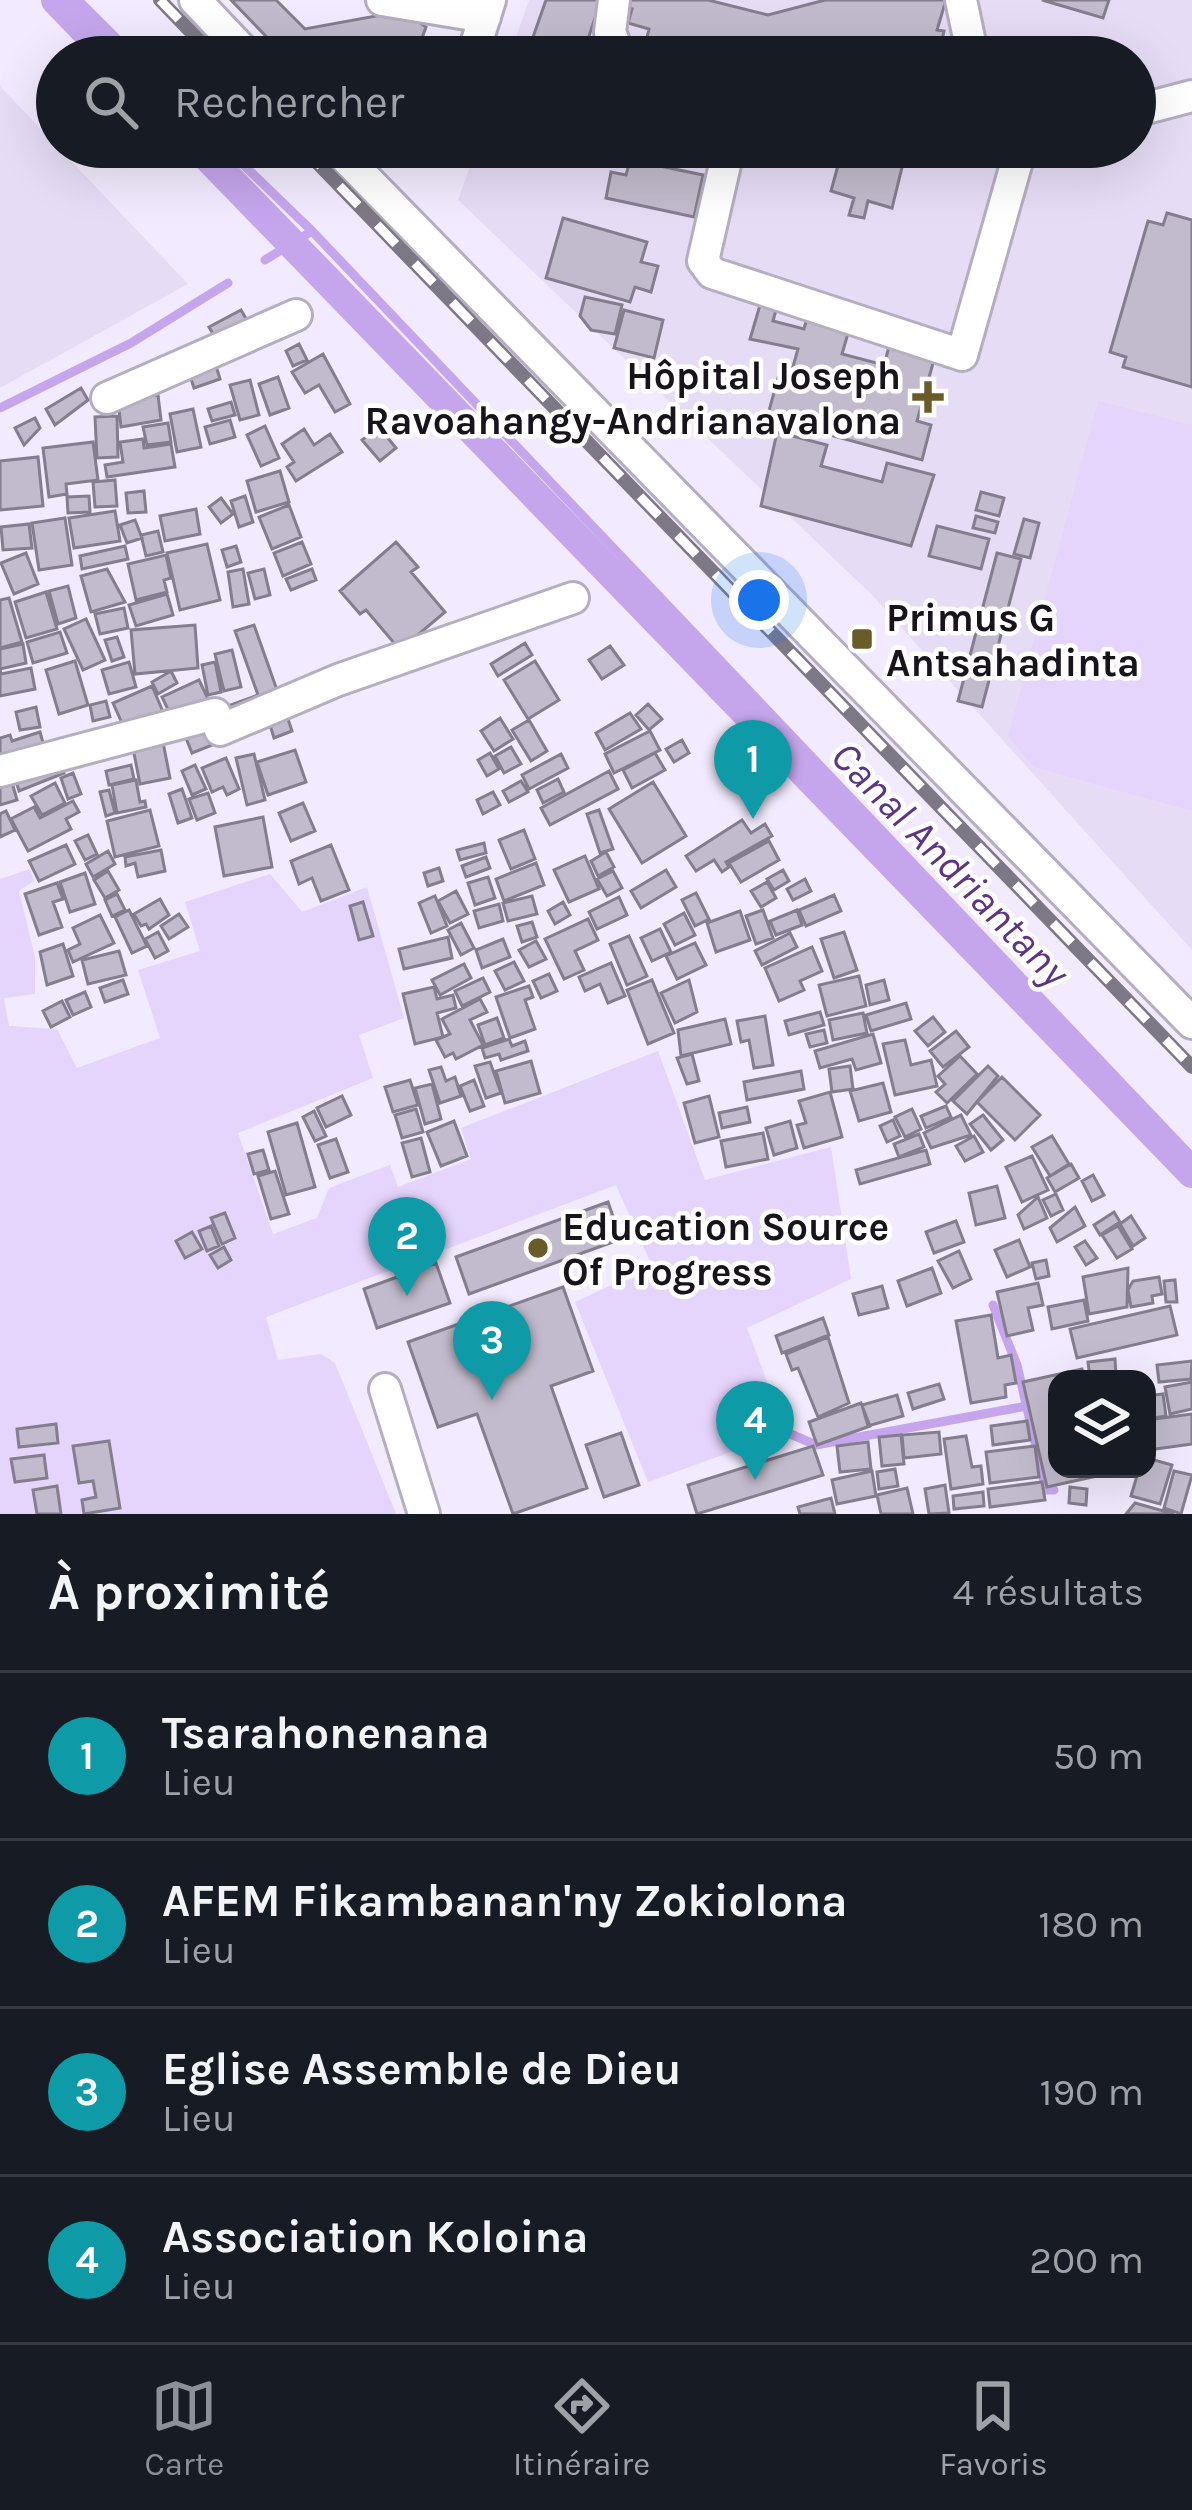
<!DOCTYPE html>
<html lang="fr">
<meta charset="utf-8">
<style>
:root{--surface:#171b24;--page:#20242c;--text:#f1f3f6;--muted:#9ea1a6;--line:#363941;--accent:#8c9099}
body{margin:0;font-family:Karla,sans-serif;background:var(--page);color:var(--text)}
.controls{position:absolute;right:36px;bottom:36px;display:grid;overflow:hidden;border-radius:24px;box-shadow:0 12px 48px #0002}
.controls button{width:108px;height:108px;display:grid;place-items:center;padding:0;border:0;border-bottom:3px solid var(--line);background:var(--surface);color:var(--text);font:60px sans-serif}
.you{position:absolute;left:759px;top:600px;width:42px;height:42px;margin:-30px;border:9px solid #fff;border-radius:50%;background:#1a73e8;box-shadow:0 0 0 18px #1a73e833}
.badge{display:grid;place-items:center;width:78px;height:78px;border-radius:50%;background:var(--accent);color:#fff;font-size:39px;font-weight:700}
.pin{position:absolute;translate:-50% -99px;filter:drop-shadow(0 3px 6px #0008)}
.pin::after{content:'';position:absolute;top:63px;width:42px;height:36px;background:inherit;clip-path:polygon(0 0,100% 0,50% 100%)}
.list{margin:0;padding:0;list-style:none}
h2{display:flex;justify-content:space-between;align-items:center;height:156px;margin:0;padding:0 48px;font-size:51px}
h2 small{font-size:39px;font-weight:400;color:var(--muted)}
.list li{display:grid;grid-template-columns:78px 1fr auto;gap:36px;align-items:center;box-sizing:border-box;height:168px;padding:0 48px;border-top:3px solid var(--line)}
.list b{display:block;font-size:45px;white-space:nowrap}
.list p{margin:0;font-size:39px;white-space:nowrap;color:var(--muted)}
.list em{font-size:39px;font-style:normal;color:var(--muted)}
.icon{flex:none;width:66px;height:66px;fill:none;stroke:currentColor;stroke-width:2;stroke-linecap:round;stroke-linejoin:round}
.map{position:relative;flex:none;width:1192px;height:1514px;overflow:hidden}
.search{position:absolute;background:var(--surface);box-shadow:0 12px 48px #0002;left:36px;right:36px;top:36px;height:132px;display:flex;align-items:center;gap:30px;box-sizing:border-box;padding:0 42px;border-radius:66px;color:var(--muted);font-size:45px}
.sheet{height:828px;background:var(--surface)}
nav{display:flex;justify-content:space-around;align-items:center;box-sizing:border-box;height:168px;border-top:3px solid var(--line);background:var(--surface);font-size:33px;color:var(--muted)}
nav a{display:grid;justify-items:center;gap:6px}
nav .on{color:var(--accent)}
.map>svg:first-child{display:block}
</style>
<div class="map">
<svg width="1192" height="1514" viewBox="0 0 1192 1514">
<rect width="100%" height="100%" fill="#f2eafe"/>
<path fill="#e7dcf6" d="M529,0H1192V950L871,594L458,200L477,147H1135V57H509Z
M0,86L188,284L0,388Z"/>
<path fill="#e5d4fc" d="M1098,401L1192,425V811L1034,767L1008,737Z
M30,869L34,881L19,891L35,957V994L4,998L9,1026L57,1029L77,1068L160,1038L138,970L200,951L185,902L270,874L302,912L367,887L404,1018L359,1035L373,1078L238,1133L273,1234L317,1218L329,1188L390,1165L398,1187L471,1159L461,1128L658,1051L705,1180L831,1147L851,1279L747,1328L786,1432L648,1482L575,1302L652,1266L616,1185L266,1317L278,1360L321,1354L335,1363L396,1514H0V879Z"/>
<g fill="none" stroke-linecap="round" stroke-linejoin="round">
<path stroke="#c5a6ec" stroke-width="9" d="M78,0L135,57
M225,147L312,231L1192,1157
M265,260L312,231
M0,408L131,343L228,283
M993,1305L1017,1365L1046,1490H1054
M786,1432L816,1445L1027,1406"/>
<path stroke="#c5a6ec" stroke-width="30" d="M56,0L111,57
M198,147L1192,1173"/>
</g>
<path fill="#c2bbcd" stroke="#847d8e" stroke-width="3" d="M231,0H276L305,29L403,11L426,27L415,57H286Z
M546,0H601L582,57H526Z
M622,0H708L768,15L825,0H946L937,30L944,31L938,57H654L643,54L649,29L628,23L632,9L620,7Z
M1042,0H1109L1103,18Z
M593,147H664L660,166L703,175L694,217L606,198L611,172L626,175L630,161L592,153Z
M843,147H907L892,208L868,201L864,218L849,215L854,198L831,191Z
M1167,213L1192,220V387L1123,367L1126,357L1110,352L1148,221L1163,225Z
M563,218L647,242L641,262L658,266L651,292L635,287L630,302L546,278Z
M585,297L622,305L615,334L591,330L580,316Z
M760,305L776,310L773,321L804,329L807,318L849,330L842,354L884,365L890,343L935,356L917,421L931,425L922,460L767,418L778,378L789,381L798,349L750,339Z
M241,310L248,322L216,339L209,327Z
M624,310L663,320L654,358L614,348Z
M299,344L307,360L293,366L286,351Z
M323,354L350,404L335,412L319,385L305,393L292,372Z
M214,359L220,379L194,388L187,367Z
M278,377L289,408L270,415L259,384Z
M250,380L259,415L240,420L230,385Z
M81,388L88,400L55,425L46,409Z
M158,395L161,420L121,427L118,400Z
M231,402L235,415L212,421L208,409Z
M193,409L201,447L177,452L170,414Z
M117,416L118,457L97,458L95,417Z
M35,418L40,428L24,445L15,428Z
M230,420L235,437L210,444L205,427Z
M168,423L171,442L147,445L143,427Z
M265,426L279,458L261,466L247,435Z
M379,427L396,448L380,461L362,440Z
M304,429L314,445L330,434L342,452L296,481L287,467L294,462L282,444Z
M777,432L827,445L821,466L882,482L887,463L934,475L911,546L761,506Z
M143,439L144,448L171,444L175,467L107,477L105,465L123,462L120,442Z
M93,442L98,480L66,484L67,494L49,497L43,448Z
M38,457L43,506L0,510V461Z
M280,471L289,502L256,512L247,481Z
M115,480L117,506L95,507L93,482Z
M144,491L146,512L128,513L126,493Z
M981,492L1004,498L999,516L976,510Z
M89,496L90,512L68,513L67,497Z
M245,496L253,522L239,527L231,501Z
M221,498L233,514L221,523L209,507Z
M289,505L301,537L272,549L259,517Z
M196,509L200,534L165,541L160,516Z
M115,511L120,541L74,548L69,518Z
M976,516L998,522L995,533L973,528Z
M65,518L72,565L39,570L32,523Z
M1024,519L1039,523L1030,558L1014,554Z
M135,520L142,538L127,543L120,525Z
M29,524L32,548L3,550L1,527Z
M937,526L989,539L981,569L929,556Z
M158,531L163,552L146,556L141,535Z
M302,542L311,564L283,576L274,553Z
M396,542L418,567L411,572L445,612L400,650L366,610L360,614L340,591Z
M207,544L220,600L180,610L167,553Z
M125,546L128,559L82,569L80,556Z
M236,546L241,562L227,567L222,550Z
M26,553L38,584L14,594L1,563Z
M997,553L1021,559L982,707L958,701Z
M166,555L171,578L164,580L167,592L136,600L128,564Z
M107,569L125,602L91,612L81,576Z
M243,569L249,604L233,607L228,572Z
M264,569L270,595L255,599L248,573Z
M312,569L316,580L291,590L286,579Z
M68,586L76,618L58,624L49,591Z
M46,592L57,629L26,638L15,602Z
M167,594L173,615L136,626L129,605Z
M9,598L22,642L0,648V600Z
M124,608L128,628L100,634L95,614Z
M86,619L105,660L83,670L64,629Z
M195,625L198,668L135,674L131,630Z
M254,625L282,704L233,721L228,706L258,695L235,631Z
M60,632L67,653L33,663L27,642Z
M117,637L124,657L112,661L105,640Z
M525,643L532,655L498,676L491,664Z
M23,644L26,663L0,669V649Z
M610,646L624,665L602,679L589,660Z
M232,650L241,687L224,691L215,654Z
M75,661L88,705L59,714L46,670Z
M535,661L559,700L528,719L504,680Z
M129,662L136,687L109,694L102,670Z
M215,662L221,692L208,695L202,665Z
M31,668L35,689L0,696V669L1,674Z
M171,671L177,683L158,694L152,682Z
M199,680L210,703L173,720L162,697Z
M152,686L164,714L126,732L113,703Z
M106,701L110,717L93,721L90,705Z
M648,704L662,719L649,730L636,715Z
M36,707L40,727L20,730L16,712Z
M285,710L292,731L274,738L270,725Z
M630,713L641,729L605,750L596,733Z
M500,718L513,739L494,751L481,731Z
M529,720L547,751L531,761L512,730Z
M212,722L220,742L192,753L184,733Z
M650,731L660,750L614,773L605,754Z
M40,732L46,753L0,769V738L10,735L12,741Z
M162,737L170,778L140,784L132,743Z
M682,740L689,753L674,762L666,749Z
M511,747L521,764L504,773L495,756Z
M295,750L306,782L268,795L257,762Z
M490,753L499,769L487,776L478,760Z
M655,753L665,770L632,788L623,770Z
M254,754L265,800L247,805L236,758Z
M561,754L568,768L529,789L522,775Z
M59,757L64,773L19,791L13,771Z
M226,758L239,789L227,795L223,787L212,792L202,768Z
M131,765L134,779L109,785L106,771Z
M195,765L206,789L192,795L182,771Z
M609,771L618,789L550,825L541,808Z
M9,772L17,800L0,805V775Z
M73,773L81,794L68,799L61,778Z
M558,779L564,792L543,803L537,790Z
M136,780L140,802L145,801L146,807L117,813L112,785Z
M521,781L528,792L509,802L503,791Z
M653,782L686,836L642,863L609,809Z
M55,783L65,803L42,815L31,796Z
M182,789L192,818L178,823L169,794Z
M109,790L115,813L106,816L100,792Z
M493,792L500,805L483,814L477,800Z
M208,793L215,813L197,820L189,799Z
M73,801L79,812L66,819L71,829L28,851L11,819L34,807L40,818Z
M303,803L315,831L291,841L279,813Z
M150,810L159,846L115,857L107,821Z
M599,810L613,849L600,853L587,814Z
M6,811L15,830L0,837V814Z
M263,817L272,867L224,876L215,827Z
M742,820L751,833L765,824L772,836L726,862L729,867L722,872L714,860L696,871L686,856Z
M524,830L535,859L511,869L499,840Z
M88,835L97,854L85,860L75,841Z
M769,841L779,860L741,882L729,863Z
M484,843L486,853L460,860L457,850Z
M66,845L75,864L39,881L29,861Z
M331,845L349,890L321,901L312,878L299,884L291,861Z
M161,850L165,871L138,877L135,863L126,866L125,857Z
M108,851L115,864L93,877L86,864Z
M606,852L614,867L598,876L591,861Z
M585,856L599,889L569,902L554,870Z
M486,857L490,868L466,877L462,866Z
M536,863L544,885L504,901L496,879Z
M439,868L443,881L428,886L424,873Z
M666,870L676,887L641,908L631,891Z
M783,870L789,881L774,890L767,879Z
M108,871L119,890L105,898L94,880Z
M613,871L622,888L607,896L597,879Z
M85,873L95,904L70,912L60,882Z
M488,877L495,898L475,905L468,883Z
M805,879L811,891L793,900L787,889Z
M767,882L776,898L761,907L751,891Z
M57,883L63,899L53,902L62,927L39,935L25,894Z
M456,891L468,914L450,923L438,901Z
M696,893L709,919L695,926L682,900Z
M117,894L125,910L112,916L105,900Z
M834,895L841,911L806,926L799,910Z
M435,896L447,926L431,933L419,903Z
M532,896L537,914L508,921L503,903Z
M619,897L627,915L597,929L589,912Z
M160,899L169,915L149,929L146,924L141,926L134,914Z
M363,902L373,936L359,940L350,906Z
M563,902L570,915L555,924L548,911Z
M499,904L503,921L479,928L474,911Z
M129,910L147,946L132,953L115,917Z
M763,910L773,938L756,944L746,916Z
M797,910L802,925L776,935L770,921Z
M740,911L750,940L716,952L707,923Z
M684,913L695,935L675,945L664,924Z
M179,914L188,927L169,939L161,926Z
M100,915L114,943L73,962L68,950L80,944L73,928Z
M588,919L598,940L575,951L584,970L564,979L545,939Z
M532,922L537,937L522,942L517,926Z
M461,923L474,948L461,955L448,930Z
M660,929L671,952L652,961L641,938Z
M158,932L168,951L155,958L145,939Z
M844,932L857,970L834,978L821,939Z
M790,933L797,947L762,965L755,951Z
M629,936L647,976L627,985L610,944Z
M448,937L452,958L404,969L399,949Z
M503,939L510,957L482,968L476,950Z
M536,941L546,959L529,967L519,950Z
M695,943L706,965L677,979L666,956Z
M63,944L73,976L47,985L40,952Z
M812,947L822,971L800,981L804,990L779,1001L765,968Z
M119,951L126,975L88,984L82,960Z
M514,962L524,981L505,990L495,971Z
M611,963L625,996L608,1003L600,984L585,991L579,977Z
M464,964L471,978L440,995L432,980Z
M549,974L557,991L541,998L533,981Z
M859,976L866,1006L827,1016L819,985Z
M483,978L490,992L462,1006L455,991Z
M123,980L128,994L105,1002L100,988Z
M652,980L674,1033L648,1044L627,990Z
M689,980L697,1012L675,1023L661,993Z
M884,980L889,1000L870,1005L866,985Z
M529,986L533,997L525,1000L535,1029L510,1038L496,997Z
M434,987L437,999L453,995L456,1008L437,1013L443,1037L415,1044L403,994Z
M85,992L91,1007L73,1015L66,1000Z
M480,999L487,1012L470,1020L483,1045L456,1059L453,1053L445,1057L436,1040L450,1034L442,1019Z
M62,1001L70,1017L51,1027L43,1011Z
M906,1003L911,1019L871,1031L866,1015Z
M820,1012L824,1025L789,1035L785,1021Z
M863,1013L867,1033L833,1040L829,1020Z
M765,1016L773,1065L754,1068L749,1040L741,1042L737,1021Z
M933,1017L945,1032L928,1046L915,1031Z
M497,1018L504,1038L485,1045L478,1025Z
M725,1019L731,1044L681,1056L678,1030Z
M824,1030L827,1043L810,1047L806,1034Z
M956,1031L969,1047L943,1067L930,1051Z
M873,1034L881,1063L856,1070L852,1059L820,1068L815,1051Z
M509,1039L512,1046L525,1041L528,1051L501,1060L499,1054L485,1058L482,1048Z
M905,1040L911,1065L931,1060L937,1086L895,1095L883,1044Z
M692,1054L699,1081L687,1084L677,1058Z
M960,1056L977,1074L947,1103L936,1092L945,1084L938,1076Z
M531,1061L540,1093L505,1103L496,1071Z
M490,1062L501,1093L486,1098L475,1066Z
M850,1066L853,1089L832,1092L829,1069Z
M988,1066L998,1076L967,1114L953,1101Z
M441,1067L446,1081L455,1077L461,1096L440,1103L429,1070Z
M801,1071L804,1089L747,1100L744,1082Z
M1002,1077L1040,1115L1015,1140L977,1102Z
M410,1080L418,1105L393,1112L385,1087Z
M474,1080L484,1106L470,1111L460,1086Z
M883,1083L891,1112L859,1121L850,1091Z
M432,1084L441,1119L425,1124L415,1088Z
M830,1092L842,1137L804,1148L797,1125L806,1123L799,1101Z
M342,1096L351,1115L326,1127L317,1108Z
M709,1096L719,1137L695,1143L684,1103Z
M946,1106L951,1117L926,1128L921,1116Z
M747,1107L750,1122L722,1128L719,1113Z
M416,1109L423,1132L402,1138L395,1115Z
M912,1109L921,1129L905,1137L895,1117Z
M314,1111L326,1136L315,1141L303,1117Z
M961,1115L971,1135L931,1148L924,1133Z
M983,1115L1003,1140L991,1150L970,1124Z
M893,1120L900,1136L887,1142L880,1126Z
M454,1121L467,1156L441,1166L427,1132Z
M790,1121L797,1148L774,1155L766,1128Z
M297,1123L315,1187L286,1195L268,1132Z
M763,1133L768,1159L726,1167L721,1141Z
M919,1134L924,1147L899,1157L894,1144Z
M974,1136L983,1152L965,1161L956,1146Z
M1052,1136L1069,1164L1050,1176L1032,1147Z
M421,1138L430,1172L412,1177L402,1143Z
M336,1139L348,1172L330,1178L318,1145Z
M263,1150L269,1170L254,1174L248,1154Z
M926,1150L930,1164L860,1184L856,1170Z
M1032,1156L1048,1190L1022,1202L1006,1167Z
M1071,1164L1079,1178L1055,1192L1047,1178Z
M275,1171L289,1214L271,1219L258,1176Z
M1093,1175L1104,1195L1092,1201L1082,1181Z
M997,1186L1005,1218L976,1225L969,1193Z
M1056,1194L1063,1210L1051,1216L1043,1200Z
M1038,1197L1047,1218L1024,1229L1018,1215Z
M608,1202L621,1239L469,1294L456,1257Z
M1075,1207L1085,1226L1057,1242L1050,1228Z
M1114,1212L1120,1222L1100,1235L1094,1225Z
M225,1213L235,1238L222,1244L211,1218Z
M1131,1216L1145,1238L1133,1246L1120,1224Z
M956,1221L964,1242L934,1253L926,1232Z
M211,1226L219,1246L207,1251L199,1231Z
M1118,1226L1132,1249L1117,1258L1102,1235Z
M192,1232L202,1249L185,1258L176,1241Z
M1019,1240L1030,1267L1007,1277L995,1250Z
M1085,1241L1097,1258L1086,1265L1075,1247Z
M224,1247L231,1260L218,1268L210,1255Z
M959,1251L971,1279L953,1288L938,1261Z
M1046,1260L1049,1276L1036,1279L1032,1263Z
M436,1263L450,1303L377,1328L364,1289Z
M932,1268L941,1293L907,1306L898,1281Z
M1128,1268L1127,1307L1089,1314L1083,1277Z
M1159,1277L1162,1294L1152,1296L1153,1303L1131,1307L1128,1290L1133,1281Z
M1175,1280L1177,1302H1166L1164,1281Z
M1038,1283L1043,1305L1028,1308L1033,1330L1007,1336L997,1292Z
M882,1286L888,1308L859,1315L853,1294Z
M563,1287L593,1371L551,1386L587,1488L513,1514L477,1414L438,1427L408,1342Z
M1084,1300L1088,1321L1052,1329L1048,1307Z
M1170,1306L1177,1335L1077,1358L1070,1329Z
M991,1315L998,1358L1011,1355L1016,1383L1005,1385L1006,1397L971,1403L956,1321Z
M823,1318L829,1335L782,1353L776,1336Z
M828,1337L849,1403L818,1417L798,1368L792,1370L786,1354Z
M1115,1359L1116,1375L1090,1378L1088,1362Z
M1192,1361L1191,1379L1159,1382L1157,1365Z
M1082,1369L1084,1379H1057V1469H1105L1106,1474L1047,1487L1023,1382Z
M1192,1382V1409L1170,1414L1165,1387Z
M939,1384L944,1399L913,1409L908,1393Z
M1163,1394L1166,1416L1147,1419V1396Z
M897,1395L903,1416L868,1426L862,1405Z
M861,1403L870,1426L817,1445L809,1422Z
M1192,1414V1444L1148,1450L1147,1420Z
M1027,1421L1030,1440L993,1445L991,1426Z
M56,1424L58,1443L19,1447L17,1429Z
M939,1432L941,1454L904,1458L902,1435Z
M621,1433L639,1485L604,1497L586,1445Z
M901,1435L904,1464L882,1466L879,1437Z
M966,1436L972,1467L981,1466L983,1484L951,1489L944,1439Z
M109,1441L120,1508L84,1514L82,1500L96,1497L93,1481L79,1483L73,1446Z
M868,1442L871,1469L840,1472L837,1446Z
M813,1446L823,1475L697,1514L688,1485Z
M1035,1446L1039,1477L990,1483L986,1452Z
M44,1455L47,1478L15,1482L11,1459Z
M1147,1458L1172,1465L1160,1504L1131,1496L1139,1469H1147Z
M895,1469L898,1486L879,1489L877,1472Z
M872,1471L876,1496L837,1504L832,1480Z
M1174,1471L1192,1475L1181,1514L1164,1508Z
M1042,1482L1045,1500L990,1507L988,1489Z
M945,1485L949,1513L929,1514L925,1489Z
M57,1486L61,1514H37L33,1490Z
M1070,1487L1087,1489L1086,1505L1069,1503Z
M907,1488L913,1514H881L877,1495Z
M983,1492L984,1506L954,1509L953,1496Z
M831,1498L835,1514H800L798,1507Z
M1135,1503L1174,1514H1126Z"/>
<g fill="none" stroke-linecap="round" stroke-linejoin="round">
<g stroke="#b5aec0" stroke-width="36">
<path id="minor" d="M195,0L249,57
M382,0L485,17
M614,0L610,32L620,57
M961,0L973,57
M472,57L490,0
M1135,111L1192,96
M335,147L1192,1023
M729,147L703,261L712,273L962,355L1021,147
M107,398L296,315
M0,771L215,714L220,730L338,680L573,598
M385,1389L424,1514"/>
</g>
<use href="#minor" stroke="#fff" stroke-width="30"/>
<g stroke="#7d7885" stroke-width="14">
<path id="rail" d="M160,0L215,57
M302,147L1192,1067"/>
</g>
<use href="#rail" stroke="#fff" stroke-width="9" stroke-dasharray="27" stroke-linecap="butt"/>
</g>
<g fill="#695c29" stroke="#fff" stroke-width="4.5">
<path d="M922 379h12v12h12v12h-12v12h-12v-12h-12v-12h12z"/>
<rect x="850" y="627" width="24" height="24" rx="6"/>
<circle cx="538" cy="1248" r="12"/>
</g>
<g text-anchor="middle" stroke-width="9" stroke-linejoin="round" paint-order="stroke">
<g font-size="39" font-weight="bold" fill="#17141b" stroke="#fff" text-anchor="start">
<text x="901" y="389" text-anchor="end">Hôpital Joseph<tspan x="901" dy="45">Ravoahangy-Andrianavalona</tspan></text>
<text x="886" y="631">Primus G<tspan x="886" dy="45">Antsahadinta</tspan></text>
<text x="562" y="1240">Education Source<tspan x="562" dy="45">Of Progress</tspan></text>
</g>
<g font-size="42" font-style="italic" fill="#5e3586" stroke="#fff">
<text transform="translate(951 863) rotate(46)" y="15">Canal Andriantany</text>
</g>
</g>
</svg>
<div class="controls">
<button><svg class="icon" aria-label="layers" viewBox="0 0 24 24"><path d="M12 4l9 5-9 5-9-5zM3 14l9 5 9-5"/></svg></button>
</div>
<div class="you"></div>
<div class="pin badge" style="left:753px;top:819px;background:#0f9aa8">1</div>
<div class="pin badge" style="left:407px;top:1296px;background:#0f9aa8">2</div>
<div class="pin badge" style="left:492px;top:1400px;background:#0f9aa8">3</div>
<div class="pin badge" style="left:755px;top:1480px;background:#0f9aa8">4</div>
<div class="search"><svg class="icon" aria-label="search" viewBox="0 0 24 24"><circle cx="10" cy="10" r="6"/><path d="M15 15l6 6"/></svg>Rechercher</div>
</div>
<section class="sheet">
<h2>À proximité<small>4 résultats</small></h2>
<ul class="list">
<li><span class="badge" style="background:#0f9aa8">1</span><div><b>Tsarahonenana</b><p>Lieu</p></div><em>50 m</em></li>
<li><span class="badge" style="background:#0f9aa8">2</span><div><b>AFEM Fikambanan'ny Zokiolona</b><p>Lieu</p></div><em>180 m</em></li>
<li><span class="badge" style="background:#0f9aa8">3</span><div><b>Eglise Assemble de Dieu</b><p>Lieu</p></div><em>190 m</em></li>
<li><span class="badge" style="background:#0f9aa8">4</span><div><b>Association Koloina</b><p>Lieu</p></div><em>200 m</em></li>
</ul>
</section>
<nav>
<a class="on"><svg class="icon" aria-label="map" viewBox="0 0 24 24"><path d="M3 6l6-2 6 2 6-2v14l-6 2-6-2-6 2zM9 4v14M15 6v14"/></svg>Carte</a>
<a><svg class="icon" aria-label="directions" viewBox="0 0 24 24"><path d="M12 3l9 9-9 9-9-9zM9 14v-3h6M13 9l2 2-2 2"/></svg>Itinéraire</a>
<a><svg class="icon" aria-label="saved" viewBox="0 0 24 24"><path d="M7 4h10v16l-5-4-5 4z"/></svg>Favoris</a>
</nav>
